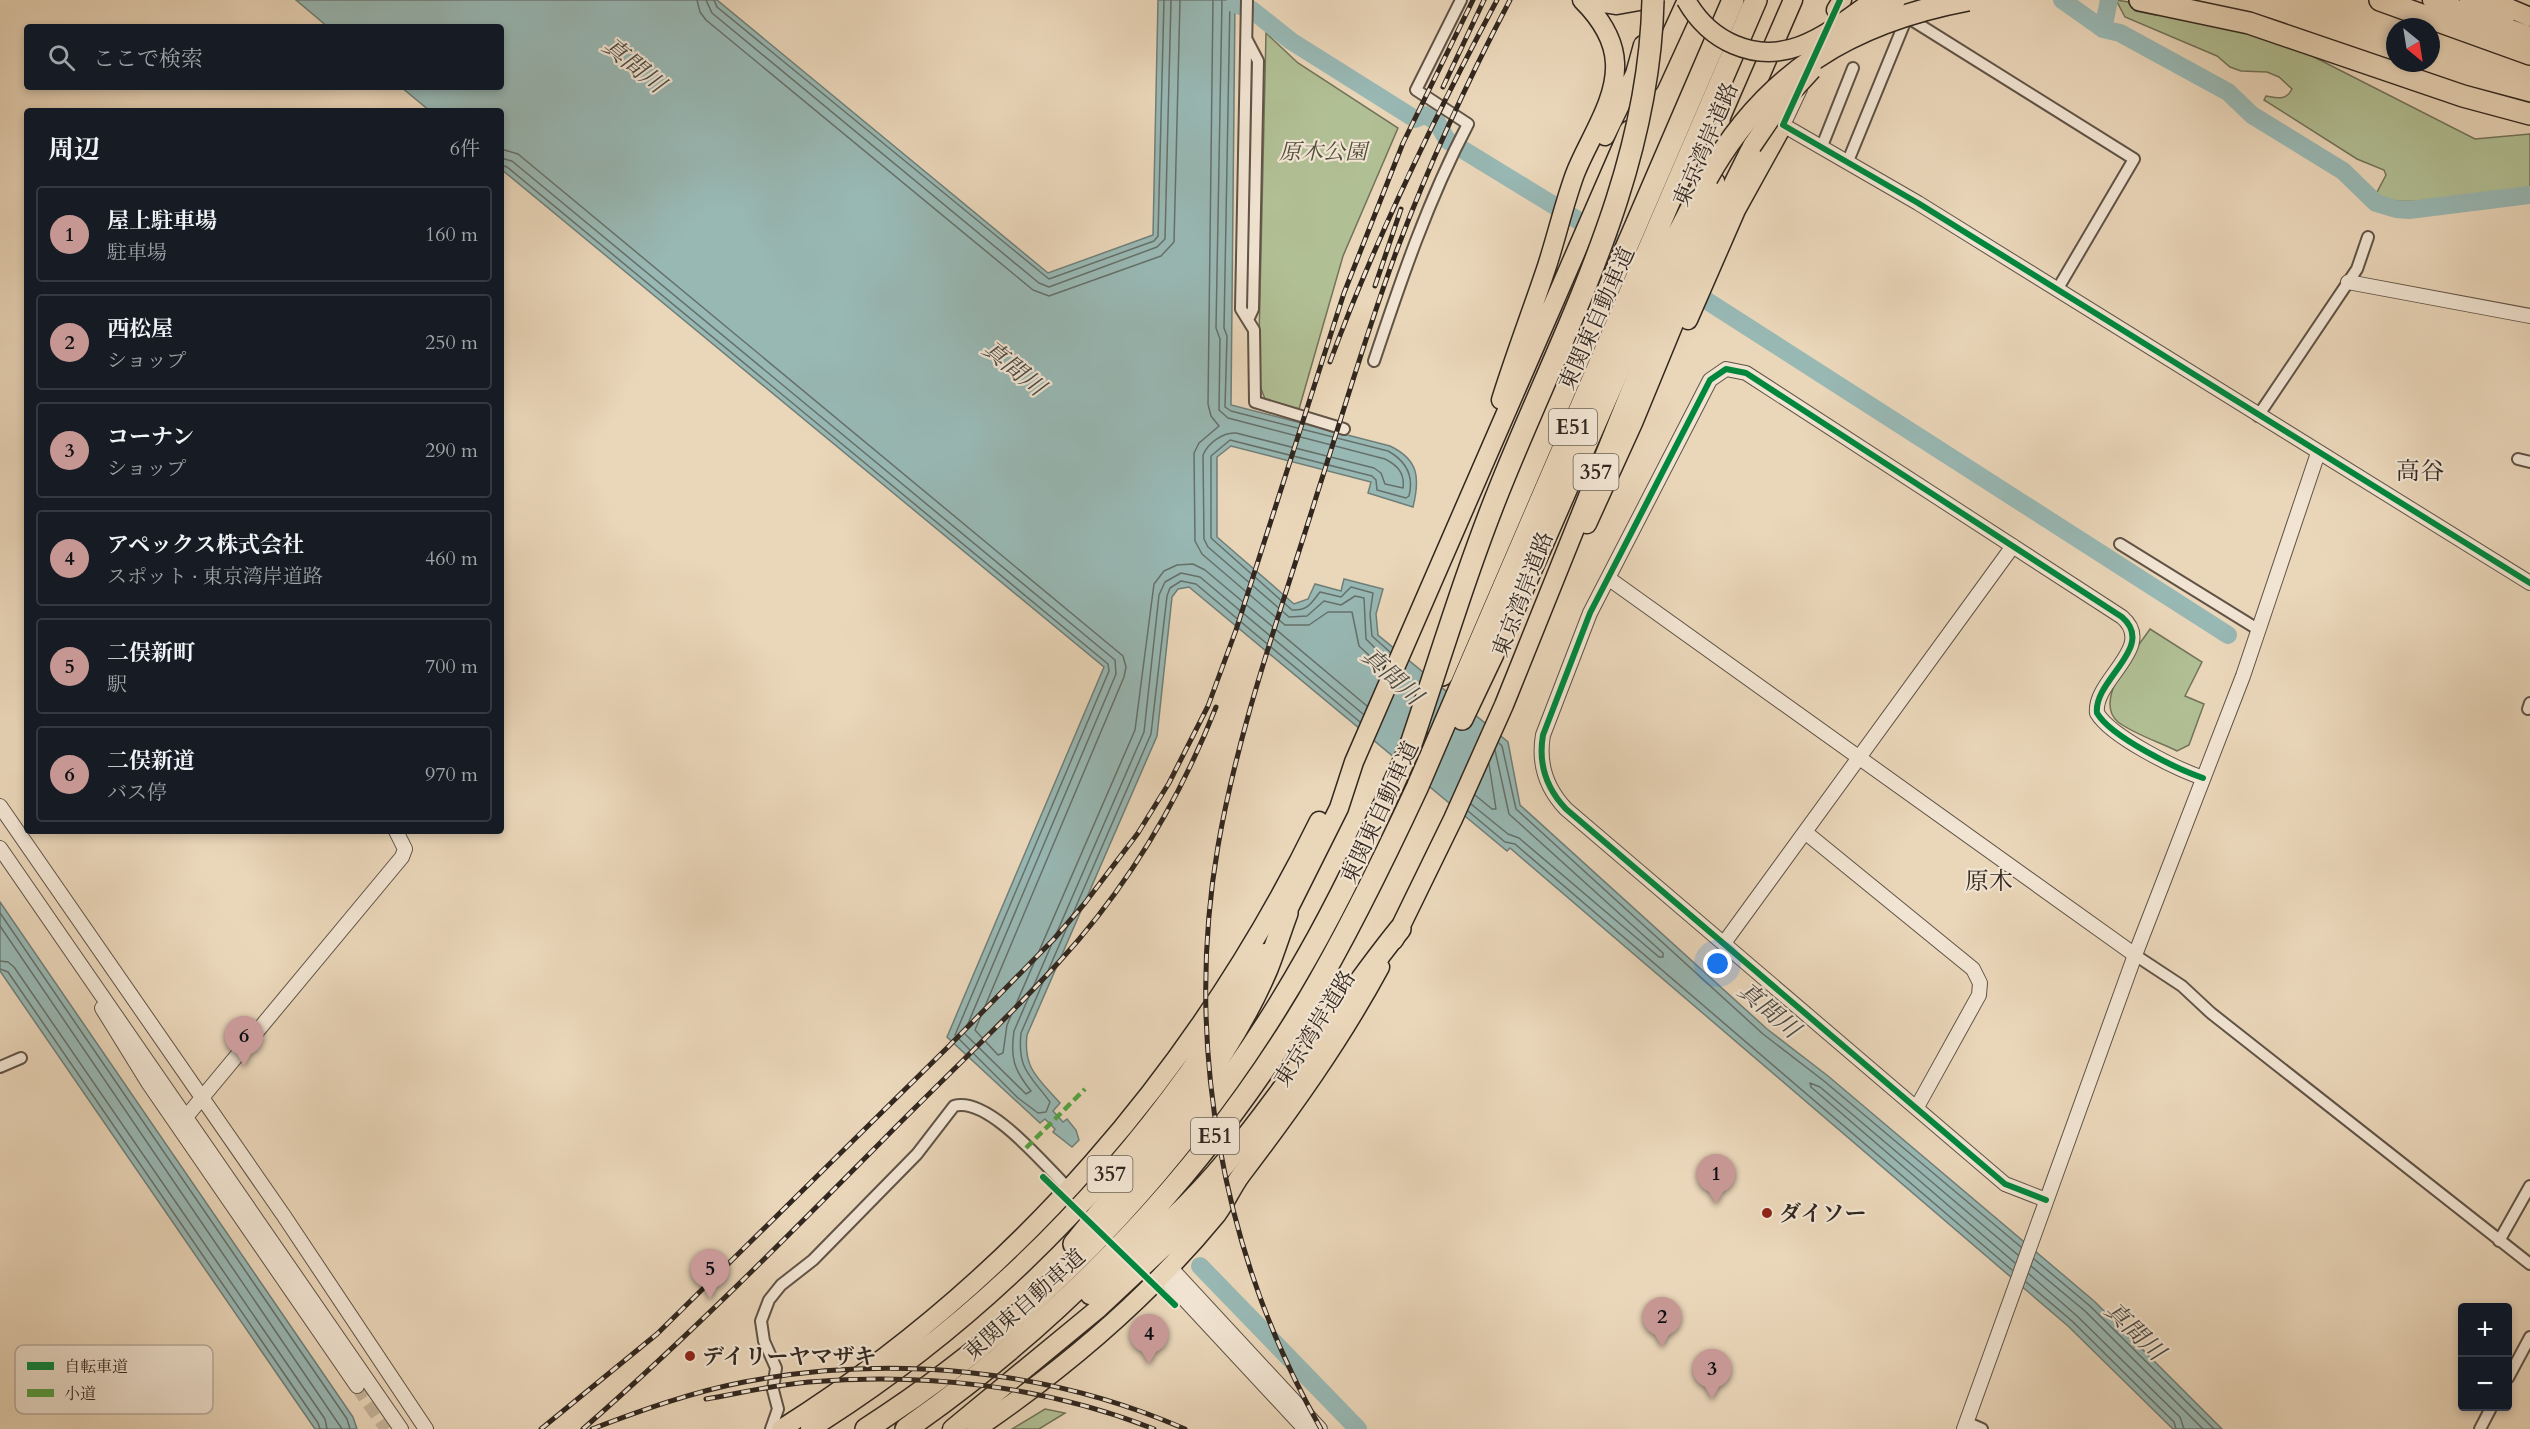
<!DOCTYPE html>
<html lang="ja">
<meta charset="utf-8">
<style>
:root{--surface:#171b24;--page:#242831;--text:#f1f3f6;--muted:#9ea1a6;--line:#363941;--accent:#c59692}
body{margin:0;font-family:Cardo,"Noto Serif JP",serif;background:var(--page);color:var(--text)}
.controls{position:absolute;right:18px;bottom:18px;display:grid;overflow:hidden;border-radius:6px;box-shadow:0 3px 9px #0003}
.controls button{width:54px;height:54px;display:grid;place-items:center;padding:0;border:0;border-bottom:2px solid var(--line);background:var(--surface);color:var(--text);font:30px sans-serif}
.compass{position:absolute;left:2386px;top:18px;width:54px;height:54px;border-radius:50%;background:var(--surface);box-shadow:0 3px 9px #0003;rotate:150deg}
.you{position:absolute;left:1718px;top:964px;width:21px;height:21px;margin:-15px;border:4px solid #fff;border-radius:50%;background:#1a73e8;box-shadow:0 0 0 9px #1a73e833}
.badge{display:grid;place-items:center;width:39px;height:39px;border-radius:50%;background:var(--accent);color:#111;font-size:20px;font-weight:700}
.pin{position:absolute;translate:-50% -50px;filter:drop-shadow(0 2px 3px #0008)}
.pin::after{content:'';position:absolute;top:32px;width:21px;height:18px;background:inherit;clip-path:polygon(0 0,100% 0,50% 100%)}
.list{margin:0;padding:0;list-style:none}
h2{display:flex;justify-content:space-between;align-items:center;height:78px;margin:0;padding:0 24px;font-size:26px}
h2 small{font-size:20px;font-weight:400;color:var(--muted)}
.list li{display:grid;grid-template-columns:39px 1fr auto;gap:18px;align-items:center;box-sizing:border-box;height:96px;margin:0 12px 12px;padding:0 12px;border:2px solid var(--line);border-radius:6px}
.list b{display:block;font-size:22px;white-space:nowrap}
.list p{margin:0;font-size:20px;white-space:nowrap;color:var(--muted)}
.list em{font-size:20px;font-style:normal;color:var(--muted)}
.icon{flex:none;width:33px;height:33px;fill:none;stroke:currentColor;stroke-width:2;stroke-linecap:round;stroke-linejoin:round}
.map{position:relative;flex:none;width:2530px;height:1429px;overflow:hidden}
.search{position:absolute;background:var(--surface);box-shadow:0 3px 9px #0003;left:24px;top:24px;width:480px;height:66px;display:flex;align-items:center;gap:15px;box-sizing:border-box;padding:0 21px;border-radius:6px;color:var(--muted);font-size:22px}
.panel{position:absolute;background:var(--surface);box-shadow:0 3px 9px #0003;left:24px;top:108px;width:480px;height:726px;border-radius:6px}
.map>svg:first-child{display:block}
</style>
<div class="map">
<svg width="2530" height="1429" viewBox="0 0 2530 1429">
<rect width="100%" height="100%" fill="#ead6b9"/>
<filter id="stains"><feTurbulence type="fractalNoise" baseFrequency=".00333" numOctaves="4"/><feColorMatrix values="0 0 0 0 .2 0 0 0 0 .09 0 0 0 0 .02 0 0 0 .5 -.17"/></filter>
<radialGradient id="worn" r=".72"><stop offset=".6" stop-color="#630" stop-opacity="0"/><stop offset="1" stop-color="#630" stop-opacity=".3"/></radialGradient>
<path fill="#b1bf94" stroke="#72735a" stroke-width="1.5" d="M2116,0L2135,3V11L2156,15L2157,8L2263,35L2312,56L2475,139L2530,134V187C2505,190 2388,213 2376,194L2386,175L2384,170L2357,159L2264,100L2266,96C2277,98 2286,101 2292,89L2279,77L2267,72L2241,71L2230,67L2217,56L2125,17Z
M1266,33L1298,63L1398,128L1343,256L1299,409L1265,399L1258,381Z
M2150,629L2202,662L2185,696L2204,704L2189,745L2177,751C2159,742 2134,734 2118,722C2092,700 2136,650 2150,629Z
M1045,1409L1065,1413L1039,1429H1012Z"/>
<path fill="#98b8b4" stroke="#6f7e78" stroke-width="1.5" d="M296,0H717L1048,273L1153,235L1158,0H1235L1231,405L1390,446C1419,460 1420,478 1413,507L1368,493L1371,482L1231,446L1217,457V537L1294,604L1308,599L1315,584L1341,591L1344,579L1383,589L1376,614L1378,635L1508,742L1520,805L1767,1029L1828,1076L2094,1301L2222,1429H2173L2068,1326L1510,848L1507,851L1189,587L1178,589L1172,597L1157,736L1027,1035C1023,1069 1039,1079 1060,1103L1053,1111L1063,1122L1067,1119L1076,1130L1079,1140L1072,1147L1053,1132L1055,1129L1045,1119L1040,1123L947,1037L1104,667L501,169V111H430L401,87H501V27H328Z
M0,902L353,1417L357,1429H315L0,971Z"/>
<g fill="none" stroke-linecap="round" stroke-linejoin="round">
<path stroke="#65706a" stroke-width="1.5" d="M697,0L700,12L706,20L1033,290L1049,296L1161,256L1174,242L1180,0
M706,0L712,13L1039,283L1049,287L1157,247L1165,239L1171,0
M714,0L717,7L1049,279L1154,241L1158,236L1164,0
M1213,0L1208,404L1211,416L1219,426L1199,443L1194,453L1195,541L1202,554L1285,625H1309L1328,612H1352L1359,646L1383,668
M1222,0L1216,328L1220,339L1219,410L1228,418L1385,459C1397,465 1405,473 1403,488L1385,484L1381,473L1374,468L1236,433C1223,432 1208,443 1203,455L1204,539L1208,547L1289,617L1307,616L1324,601L1341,605L1355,596L1364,598L1366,639L1387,660
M1230,0L1224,328L1227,336L1225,407L1231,411L1388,451C1406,461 1414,476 1409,496L1406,498L1377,490L1376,480L1372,476L1230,440L1211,456V538L1292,610C1308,611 1311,603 1320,592L1341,597L1351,587L1373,593L1370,614L1372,636L1390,652
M501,149L518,154L1123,656L1126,667L1124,677L975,1030L998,1055L1003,1053L1007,1025L1135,730L1154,584L1164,571L1177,565L1193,564L1205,570L1367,706
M501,158L512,161L1115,660L1116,674L964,1033L1026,1094L1031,1091C1014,1070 1010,1058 1014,1031L1144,732L1159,595L1165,582L1181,573L1200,577L1363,714
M501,165L507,167L1108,664L1109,671L955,1035L1018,1098L1038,1113L1046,1112L1050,1102C1031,1076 1017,1070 1021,1033L1151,734L1167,596L1170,588L1181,581L1196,584L1360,722
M1499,743L1502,746L1516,809L1763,1034L1824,1081L2021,1247
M1475,795L1492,809H1496L1489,764
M1471,804L1508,834L1519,838L1659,957H1663V953L1509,814L1495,750
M1468,811L1505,842L1515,844L2012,1270
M0,913L347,1419L350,1429
M0,926L342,1429
M0,961L8,962L14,967L325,1419L327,1429
M0,969L8,972L318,1423L320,1429
M2034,1259L2090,1306L2214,1429
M2015,1263L1811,1087L1810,1083L1820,1087L2018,1255
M2031,1266L2085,1311L2203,1429
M2029,1274L2077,1316L2180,1417L2184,1429
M2026,1282L2072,1321L2174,1422L2176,1429"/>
<path stroke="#98b8b4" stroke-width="18" d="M2062,0L2103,29L2120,33L2228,92L2252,115L2343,171L2376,203L2396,209L2409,210L2530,195
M1235,4L1252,10L1291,41L1415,119L1425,115L1437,122L1447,140L1656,268
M2103,29L2109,0
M1687,288L2228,635
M1200,1266L1358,1429"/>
<path stroke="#c5b39a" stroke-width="14" stroke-dasharray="14 7" stroke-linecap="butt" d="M357,1386L387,1429"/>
<g stroke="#605346" stroke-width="14">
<path id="minor" d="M1247,0L1241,309L1254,330L1255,402L1344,429
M1247,40L1258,61L1253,309L1248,320
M1822,146L1853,68
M1848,161L1907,17L2134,159L2057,290
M1374,361C1401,280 1428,200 1468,124L1416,90L1461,0
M2258,416L2357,269L2368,237
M2518,459L2530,462
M2120,544L2259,630
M2528,709L2530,703
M2135,955L2182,986L2211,1013L2530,1264
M0,1067L21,1058
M2499,1241L2530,1186
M2508,1378L2530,1337
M1966,1422L1982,1429
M771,1429L778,1409L773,1390L776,1368L764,1341L761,1321L769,1300L781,1285L813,1260L917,1154L954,1106C989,1096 1046,1167 1070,1190
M2480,1429L2492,1406"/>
</g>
<g stroke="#605346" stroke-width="16">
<path id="tertiary" d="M1800,89L1783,125L1918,203L2530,583
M2348,282L2530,316
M1608,578L2135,955
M0,806L284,1216L426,1429
M1805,832L1973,969L1980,983L1979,995L1917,1107
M0,848L401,1429
M1724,943L2013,546
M102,1008L149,1084L357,1386
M186,1117L402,857L405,849L396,831
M2046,1200L2005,1184L1566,809C1546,788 1538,764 1543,735L1590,613L1710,380L1726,369L1746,373L2122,617C2157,647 2093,680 2097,713C2111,737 2177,769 2203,778
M1169,1266L1320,1429
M1161,1274L1305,1429
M1964,1429L2135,955L2243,676L2318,453"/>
</g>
<g stroke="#32271f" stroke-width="21">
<path id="trunk" d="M1584,0L1617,5L1645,0
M2432,0L2530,36
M2469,0L2506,15
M2497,3L2530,17
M1836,10L1842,0
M1649,83L1687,0
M1740,122L1793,0
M1605,136L1635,74L1643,45
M1688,320L1736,210L1783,125
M1501,400C1515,355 1532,311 1547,266C1557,235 1564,204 1575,174C1588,140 1617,101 1615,63C1614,38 1599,17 1582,0
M1587,524L1633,423L1724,202L1752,146
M1281,924L1339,808L1354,762L1629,130
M1394,940L1453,819L1504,705L1715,181
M781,1429C1016,1281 1198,1069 1319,821
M810,1429C999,1311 1155,1146 1265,953
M952,1429L1099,1308L1227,1188
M976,1429C1064,1369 1149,1297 1217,1214C1226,1202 1232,1187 1241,1175C1292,1108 1340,1041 1380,967"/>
</g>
<g stroke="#32271f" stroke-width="24">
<path id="motorway" d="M2140,0L2249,23L2463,96L2530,114
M2380,0L2530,54
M1442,675L1733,0
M1462,719L1510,618L1677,236L1707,178
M1074,1244C1144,1158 1223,1072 1267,969C1274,951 1280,932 1287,913
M1091,1294C1139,1251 1188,1209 1228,1160C1290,1086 1340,1003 1400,929
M866,1429C1048,1313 1201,1145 1307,957C1348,885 1383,809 1416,733
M906,1429C1068,1316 1205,1171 1307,1002C1348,933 1383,861 1417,788L1756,0"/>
</g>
<use href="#minor" stroke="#f1e4d2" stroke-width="10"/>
<use href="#tertiary" stroke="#f1e4d2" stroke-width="14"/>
<use href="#trunk" stroke="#ead6b9" stroke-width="18"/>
<use href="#motorway" stroke="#ead6b9" stroke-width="21"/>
<g stroke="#32271f" stroke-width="5">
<path id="rail" d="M1443,87L1484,0
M1375,286L1401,209
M1330,362C1376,237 1434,118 1497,0
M706,1399C740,1393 774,1385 809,1382C925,1372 1045,1386 1154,1429
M541,1429L657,1334L948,1047L1053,940L1085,903L1138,833L1169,783L1208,706L1236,630L1344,293L1403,143L1473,0
M583,1429C688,1337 786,1238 884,1139C942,1080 1003,1023 1059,962C1127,888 1179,801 1216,707
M592,1429C642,1410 692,1392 744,1382C891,1354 1048,1369 1185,1429
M1321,1429C1222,1255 1184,1044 1218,846C1239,725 1282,608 1318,491C1344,410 1368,327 1398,247C1430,162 1468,80 1510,0"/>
</g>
<use href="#rail" stroke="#f1e4d2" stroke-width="3" stroke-dasharray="9" stroke-linecap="butt"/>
<g stroke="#32271f" stroke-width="21" stroke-linecap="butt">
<path id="trunk-bridge" d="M1686,0C1709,41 1754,63 1800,46C1827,36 1851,16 1874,0
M1857,30L1896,0
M1752,146L1780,105L1812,70"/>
</g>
<g stroke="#32271f" stroke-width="24" stroke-linecap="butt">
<path id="motorway-bridge" d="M1707,178C1766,73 1851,22 1968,0
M1409,750C1439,662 1466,571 1501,485C1566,324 1649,177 1653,0"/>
</g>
<use href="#trunk-bridge" stroke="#ead6b9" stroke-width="18"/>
<use href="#motorway-bridge" stroke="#ead6b9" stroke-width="21"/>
<path stroke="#52a341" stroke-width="4.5" stroke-dasharray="9 4.5" stroke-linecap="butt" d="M1026,1148L1085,1089"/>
<g stroke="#f1e4d2" stroke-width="10">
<path id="cycleway" d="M1840,0L1783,125L1918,203L2530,583
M1043,1177L1175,1305
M2046,1200L2005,1184L1566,809C1546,788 1538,764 1543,735L1590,613L1710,380L1726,369L1746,373L2122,617C2157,647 2093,680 2097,713C2111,737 2177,769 2203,778"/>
</g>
<use href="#cycleway" stroke="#00873e" stroke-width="6"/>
</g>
<g fill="#8f2418" stroke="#f1e4d2" stroke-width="2">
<circle cx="1767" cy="1213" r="6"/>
<circle cx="690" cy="1356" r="6"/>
</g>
<g text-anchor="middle" stroke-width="4.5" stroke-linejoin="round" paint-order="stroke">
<g fill="#f1e4d2" stroke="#6b6055" stroke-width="1.5">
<rect x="1549" y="409" width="48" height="36" rx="4.5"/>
<rect x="1573.5" y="454" width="45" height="36" rx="4.5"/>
<rect x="1191" y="1118" width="48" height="36" rx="4.5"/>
<rect x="1087.5" y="1156" width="45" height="36" rx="4.5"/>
</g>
<g font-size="21" font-weight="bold" fill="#32271f">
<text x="1573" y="434">E51</text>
<text x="1596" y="479">357</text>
<text x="1215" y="1143">E51</text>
<text x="1110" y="1181">357</text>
</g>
<g font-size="22" fill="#32271f" stroke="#f1e4d2">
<text transform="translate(1705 144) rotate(-67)" y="8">東京湾岸道路</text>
<text transform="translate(1596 318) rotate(-66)" y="8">東関東自動車道</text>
<text transform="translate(1522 594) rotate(-69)" y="8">東京湾岸道路</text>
<text transform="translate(1379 812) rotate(-65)" y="8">東関東自動車道</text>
<text transform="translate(1314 1028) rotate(-58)" y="8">東京湾岸道路</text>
<text transform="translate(1024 1304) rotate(-42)" y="8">東関東自動車道</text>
</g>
<g font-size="22" font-style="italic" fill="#524d3c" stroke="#f1e4d2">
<text x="1323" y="159">原木公園</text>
</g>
<g font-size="22" font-weight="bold" fill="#32271f" stroke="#f1e4d2" text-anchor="start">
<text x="1779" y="1221">ダイソー</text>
<text x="702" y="1364">デイリーヤマザキ</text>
</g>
<g font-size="24" font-style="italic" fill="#4c4b44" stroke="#f1e4d2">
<text transform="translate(634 65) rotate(39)" y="8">真間川</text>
<text transform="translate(1014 368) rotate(39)" y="8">真間川</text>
<text transform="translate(1392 676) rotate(42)" y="8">真間川</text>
<text transform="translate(1769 1010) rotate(40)" y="8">真間川</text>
<text transform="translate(2135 1331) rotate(44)" y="8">真間川</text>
</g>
<g font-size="24" fill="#32271f" stroke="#f1e4d2">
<text x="2420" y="479">高谷</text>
<text x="1989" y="889">原木</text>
</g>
</g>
<rect x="15" y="1345" width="198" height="69" rx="9" fill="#f1e4d2" stroke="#b8ab9c" stroke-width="1.5"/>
<rect x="27" y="1362" width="27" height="8" fill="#00873e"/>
<rect x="27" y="1389" width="27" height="8" fill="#52a341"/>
<g font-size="16" fill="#32271f">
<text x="64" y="1372">自転車道</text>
<text x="64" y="1399">小道</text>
</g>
<rect width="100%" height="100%" filter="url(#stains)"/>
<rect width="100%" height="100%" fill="url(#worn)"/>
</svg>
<div class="controls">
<button>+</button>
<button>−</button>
</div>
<svg class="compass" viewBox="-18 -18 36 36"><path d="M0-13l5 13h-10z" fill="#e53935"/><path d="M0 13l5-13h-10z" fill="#9ea1a6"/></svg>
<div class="you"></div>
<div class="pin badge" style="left:1716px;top:1204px">1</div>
<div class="pin badge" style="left:1662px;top:1347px">2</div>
<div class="pin badge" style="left:1712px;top:1399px">3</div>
<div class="pin badge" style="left:1149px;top:1364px">4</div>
<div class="pin badge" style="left:710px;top:1299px">5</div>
<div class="pin badge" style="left:244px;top:1066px">6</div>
<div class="search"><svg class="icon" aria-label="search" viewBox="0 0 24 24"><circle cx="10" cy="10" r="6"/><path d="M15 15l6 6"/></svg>ここで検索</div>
<section class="panel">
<h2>周辺<small>6件</small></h2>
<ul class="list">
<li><span class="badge">1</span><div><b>屋上駐車場</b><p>駐車場</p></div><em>160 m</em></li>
<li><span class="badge">2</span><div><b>西松屋</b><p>ショップ</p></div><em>250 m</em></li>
<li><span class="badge">3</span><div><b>コーナン</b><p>ショップ</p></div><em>290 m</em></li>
<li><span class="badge">4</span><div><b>アペックス株式会社</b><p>スポット · 東京湾岸道路</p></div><em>460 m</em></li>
<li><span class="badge">5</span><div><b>二俣新町</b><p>駅</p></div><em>700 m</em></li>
<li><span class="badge">6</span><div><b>二俣新道</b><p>バス停</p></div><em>970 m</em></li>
</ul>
</section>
</div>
